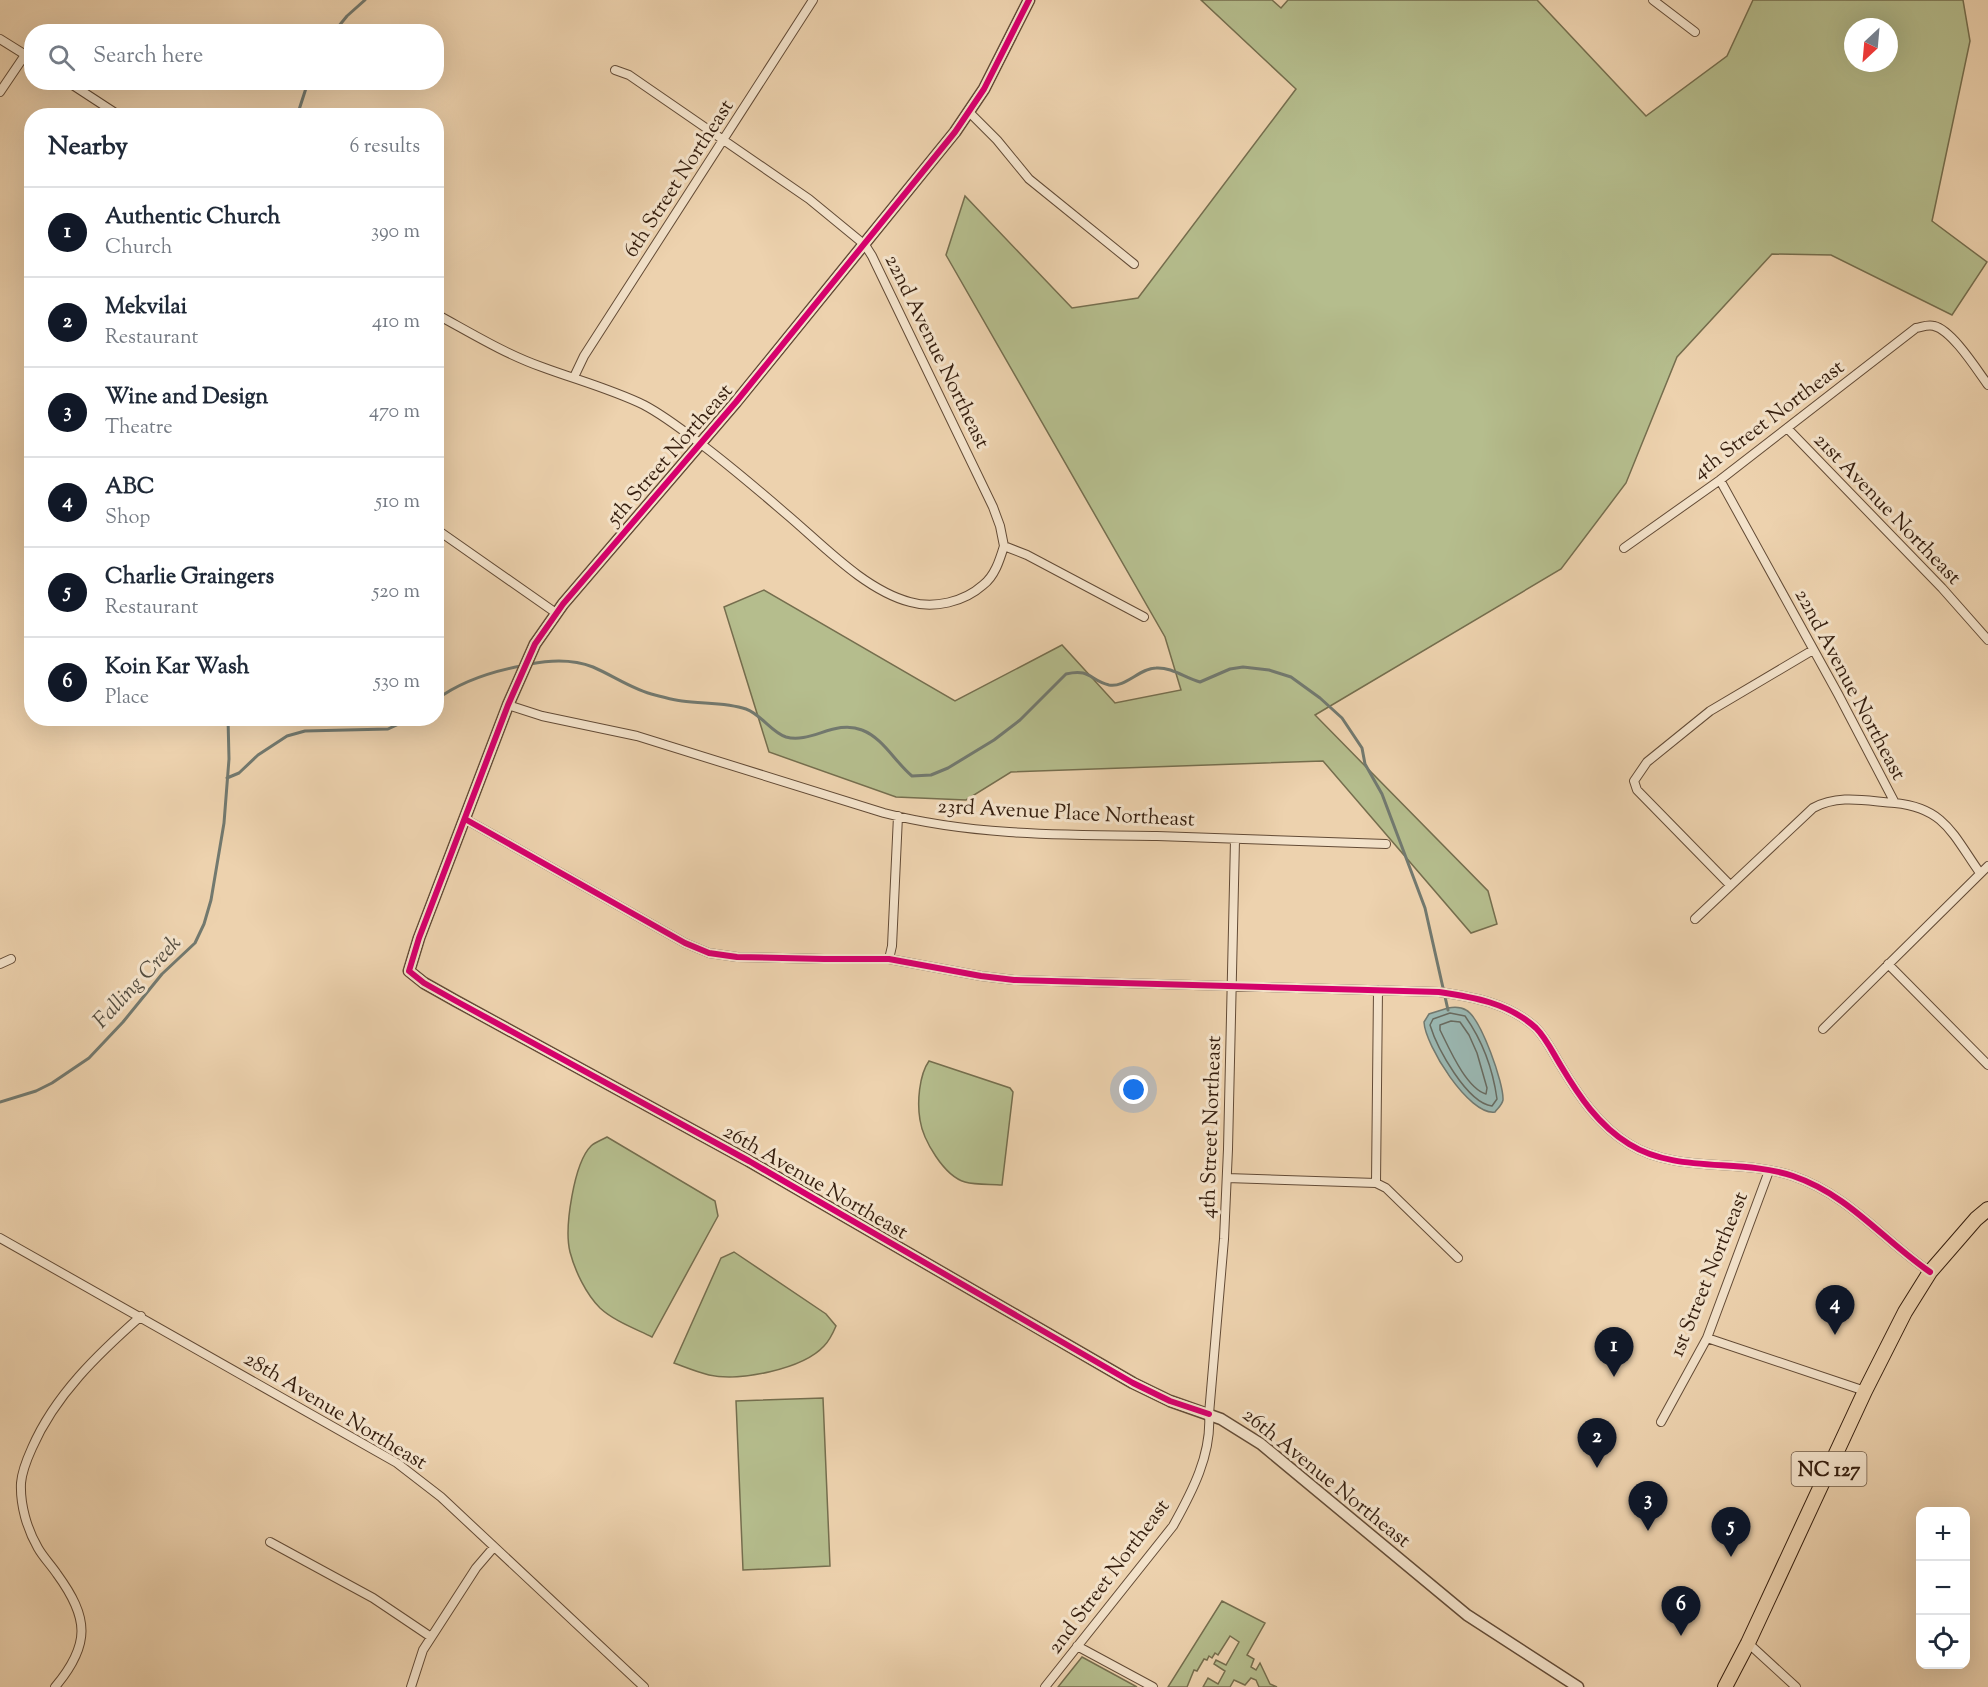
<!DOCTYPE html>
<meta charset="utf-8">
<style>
:root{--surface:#fff;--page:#f2f2f3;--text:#1f2937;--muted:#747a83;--line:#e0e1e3;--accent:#111827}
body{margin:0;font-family:"Sorts Mill Goudy",serif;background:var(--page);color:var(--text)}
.controls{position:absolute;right:18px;bottom:18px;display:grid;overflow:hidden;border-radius:12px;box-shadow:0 6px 24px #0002}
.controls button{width:54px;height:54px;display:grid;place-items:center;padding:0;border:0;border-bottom:2px solid var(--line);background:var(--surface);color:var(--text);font:30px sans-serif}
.compass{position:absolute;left:1844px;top:18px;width:54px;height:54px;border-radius:50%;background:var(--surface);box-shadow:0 6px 24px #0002;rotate:206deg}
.you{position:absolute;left:1134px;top:1090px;width:21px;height:21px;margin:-15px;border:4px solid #fff;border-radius:50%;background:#1a73e8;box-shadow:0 0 0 9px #1a73e833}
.badge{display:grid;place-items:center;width:39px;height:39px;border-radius:50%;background:var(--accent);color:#fff;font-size:20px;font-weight:700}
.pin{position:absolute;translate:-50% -50px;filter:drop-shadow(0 2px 3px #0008)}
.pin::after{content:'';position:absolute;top:32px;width:21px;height:18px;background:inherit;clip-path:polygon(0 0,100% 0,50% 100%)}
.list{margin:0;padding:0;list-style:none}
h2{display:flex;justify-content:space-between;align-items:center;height:78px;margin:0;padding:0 24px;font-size:26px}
h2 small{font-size:20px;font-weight:400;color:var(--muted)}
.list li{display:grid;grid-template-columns:39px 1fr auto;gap:18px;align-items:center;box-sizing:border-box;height:90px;padding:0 24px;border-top:2px solid var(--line)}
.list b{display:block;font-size:22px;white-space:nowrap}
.list p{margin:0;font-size:20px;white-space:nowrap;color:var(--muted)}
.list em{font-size:20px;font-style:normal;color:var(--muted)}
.icon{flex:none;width:33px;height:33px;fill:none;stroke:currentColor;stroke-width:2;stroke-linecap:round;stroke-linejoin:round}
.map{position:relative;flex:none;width:1988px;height:1687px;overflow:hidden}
.search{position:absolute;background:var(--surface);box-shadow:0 6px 24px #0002;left:24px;top:24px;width:420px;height:66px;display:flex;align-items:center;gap:15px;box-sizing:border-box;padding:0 21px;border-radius:24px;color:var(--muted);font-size:22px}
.panel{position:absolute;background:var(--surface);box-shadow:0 6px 24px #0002;left:24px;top:108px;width:420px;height:618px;border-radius:24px}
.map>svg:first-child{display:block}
</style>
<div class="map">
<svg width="1988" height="1687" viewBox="0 0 1988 1687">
<rect width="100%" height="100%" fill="#edd2ae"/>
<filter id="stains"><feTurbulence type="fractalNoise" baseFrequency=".00333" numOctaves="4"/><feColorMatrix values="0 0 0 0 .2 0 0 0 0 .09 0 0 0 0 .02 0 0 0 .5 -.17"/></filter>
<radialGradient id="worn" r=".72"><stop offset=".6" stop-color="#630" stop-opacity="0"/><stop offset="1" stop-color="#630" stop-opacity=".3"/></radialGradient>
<path fill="#b5bd8d" stroke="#756e4e" stroke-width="1.5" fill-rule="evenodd" d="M1201,0H1272L1281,8L1288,0H1537L1646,116L1727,56L1753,0H1963L1970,41L1932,221L1987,262L1952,315L1831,255L1772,254L1677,357L1626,483L1561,569L1315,715L1488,891L1497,924L1471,933L1323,761L1011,772L966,800L896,797L769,752L724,607L764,590L955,701L1062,645L1115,703L1181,690L1165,637L946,255L965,196L1072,308L1138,298L1296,89ZM1853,27H1889V63H1853Z
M929,1061L1010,1088L1013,1092L1002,1185C990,1184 976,1185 965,1182C944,1176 923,1140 920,1120C917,1103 919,1075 929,1061Z
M607,1137L715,1201L718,1216L652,1337C636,1329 614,1321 600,1308C586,1294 575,1271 570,1252C564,1228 574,1163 591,1146C595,1142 602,1140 607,1137Z
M734,1252L826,1314L836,1326C833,1333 829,1341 824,1346C803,1369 739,1382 709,1375C697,1372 685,1367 674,1363L721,1258Z
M823,1398L830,1566L743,1570L736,1401Z
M1222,1601L1265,1623L1247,1655L1254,1659L1251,1667L1256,1670L1260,1663L1270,1684L1277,1687H1259L1256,1680L1251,1678L1245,1685L1234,1680L1230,1687H1203L1208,1678L1218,1684L1225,1671L1214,1664L1216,1660L1226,1665L1239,1642L1230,1636L1218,1655L1215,1653L1212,1658L1209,1656L1207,1660L1204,1659L1197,1671L1194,1670L1187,1687H1168Z
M1082,1657L1137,1687H1058Z"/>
<path fill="#9ab6b0" stroke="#72796f" stroke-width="1.5" d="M1448,1008C1454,1007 1461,1007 1466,1010C1481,1018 1504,1084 1503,1100C1502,1105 1498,1108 1495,1112C1469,1116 1425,1045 1424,1022L1429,1014Z"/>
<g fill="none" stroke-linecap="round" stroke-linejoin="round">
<path stroke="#686a5f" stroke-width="1.5" d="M1450,1013L1465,1016C1482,1040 1493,1070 1497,1099L1492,1106C1467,1103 1437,1048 1430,1025L1433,1019Z
M1451,1021L1460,1022L1469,1035L1477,1053L1487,1088L1486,1094C1466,1088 1449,1048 1440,1030V1025Z"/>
<path stroke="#72796f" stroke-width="3" d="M334,32L347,16L365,0
M297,116L308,82
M530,664C550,660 573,659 593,667C614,676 633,690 655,695C664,697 673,700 682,701C703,704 726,702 746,709C762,715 771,732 786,737C811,744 835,719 862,730C883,738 895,762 912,776L931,775L948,768L994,740L1020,720L1066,674C1091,668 1090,681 1109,685C1125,688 1140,668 1156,668C1172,667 1185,678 1200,682L1230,669L1243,667L1269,670L1291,677L1320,698L1342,718L1362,748L1365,764L1382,794L1425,908L1448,1010
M436,700C461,681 490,672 521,666
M227,778L239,773L258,755L287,736L305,731L388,729L412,718
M0,1102L36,1091L52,1083L89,1058L123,1022L162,974L195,943L204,924L211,900L224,823L229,759L228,718"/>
<g stroke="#634b36" stroke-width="10">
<path id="minor" d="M1653,0L1695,32
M0,39L32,59
M615,70L629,75L809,199L865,245L872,256L993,507L1000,526L1004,546L1027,555L1144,617
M68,82L120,116
M0,92L25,55
M969,112L997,140L1029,179L1134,264
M436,314C471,333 505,354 542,367C577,380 611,389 644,405C663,415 680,428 697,441C728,464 756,488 785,513C821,543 864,590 910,602C934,609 964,602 983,585C995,576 1000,559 1004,546
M574,377L584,356L813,0
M1787,428L1942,588L1988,640
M1720,480L1838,694L1895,803C1945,808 1953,835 1980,873
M436,529L556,613
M1624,548L1720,480L1916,328C1922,327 1928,324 1934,326C1952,330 1977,370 1988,385
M508,705L542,716L637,736L884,813C973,836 1066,835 1157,836C1233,838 1309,842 1386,844
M465,819L685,943L709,953L737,957L824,959H889L981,976L1014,980L1439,992C1473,997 1509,1003 1536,1028C1546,1038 1553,1053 1561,1066C1579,1096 1598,1125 1629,1144C1677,1174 1740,1158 1793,1176C1849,1195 1883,1240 1930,1272
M1730,885L1637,790L1634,781L1647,762L1710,711L1813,650
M1695,919L1813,808C1839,794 1866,801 1895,803
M889,959L892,946L898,816
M0,964L11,959
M1888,964L1988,1065
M1823,1029L1988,866
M1227,1178L1376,1183L1386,1188L1458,1258
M1376,1183L1378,990
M0,1238L397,1463L441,1497L644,1687
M1707,1338L1865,1391
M1661,1422L1707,1338L1769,1171
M270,1542L373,1598L431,1637
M1748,1643L1796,1687
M1077,1646L1153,1687
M55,1687C91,1644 89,1618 57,1574C51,1565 43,1557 38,1548C27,1529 20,1505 21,1483C22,1471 27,1459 32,1448C55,1395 98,1354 141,1316
M411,1687L423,1650L476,1568L494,1547
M1045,1687L1173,1526C1192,1492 1212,1454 1209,1414L1224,1239L1228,1149L1235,840"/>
</g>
<g stroke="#634b36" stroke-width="13">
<path id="tertiary" d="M1029,0L984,89L955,132L736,402L563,604L535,644L508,705L419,938L409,971L424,983L456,1001L749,1161L1133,1383L1170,1401L1221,1419L1261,1444L1467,1615L1578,1687"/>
</g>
<g stroke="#351e0e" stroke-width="16">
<path id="primary" d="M1725,1687L1748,1643L1865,1391L1905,1312L1930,1272L1976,1219L1988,1209"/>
</g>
<use href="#minor" stroke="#f3e2ca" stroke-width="8"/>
<use href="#tertiary" stroke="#f3e2ca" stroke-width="10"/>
<use href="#primary" stroke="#edd2ae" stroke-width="14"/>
<g stroke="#f3e2ca" stroke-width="10">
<path id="cycleway" d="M1029,0L984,89L955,132L736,402L563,604L535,644L508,705L419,938L409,971L424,983L456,1001L749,1161L1133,1383L1170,1401L1209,1414
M465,819L685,943L709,953L737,957L824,959H889L981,976L1014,980L1439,992C1473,997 1509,1003 1536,1028C1546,1038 1553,1053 1561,1066C1579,1096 1598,1125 1629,1144C1677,1174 1740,1158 1793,1176C1849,1195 1883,1240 1930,1272"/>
</g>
<use href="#cycleway" stroke="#d6006c" stroke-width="6"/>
</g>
<g text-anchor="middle" stroke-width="6" stroke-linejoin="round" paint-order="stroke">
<rect fill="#f3e2ca" stroke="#6e5946" stroke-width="1.5" x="1791.5" y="1452" width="75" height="34" rx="4.5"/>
<g font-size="20" font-weight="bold" fill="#351e0e">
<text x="1829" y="1476">NC 127</text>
</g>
<g font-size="21" fill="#351e0e" stroke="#f3e2ca">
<text transform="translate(678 178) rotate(-57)" y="7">6th Street Northeast</text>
<text transform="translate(938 351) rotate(64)" y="7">22nd Avenue Northeast</text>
<text transform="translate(1768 419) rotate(-37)" y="7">4th Street Northeast</text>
<text transform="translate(669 454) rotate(-49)" y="7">5th Street Northeast</text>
<text transform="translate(1888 508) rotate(46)" y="7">21st Avenue Northeast</text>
<text transform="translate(1851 684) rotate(62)" y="7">22nd Avenue Northeast</text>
<text transform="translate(1066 812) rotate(3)" y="7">23rd Avenue Place Northeast</text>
<text transform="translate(1210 1127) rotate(-88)" y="7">4th Street Northeast</text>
<text transform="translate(816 1181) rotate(30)" y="7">26th Avenue Northeast</text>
<text transform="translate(1708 1274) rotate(-68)" y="7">1st Street Northeast</text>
<text transform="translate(336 1410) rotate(31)" y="7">28th Avenue Northeast</text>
<text transform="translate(1327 1477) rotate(39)" y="7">26th Avenue Northeast</text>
<text transform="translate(1108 1576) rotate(-53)" y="7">2nd Street Northeast</text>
</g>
<g font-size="22" font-style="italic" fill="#534c3f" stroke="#f3e2ca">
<text transform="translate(136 981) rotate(-47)" y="8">Falling Creek</text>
</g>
</g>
<rect width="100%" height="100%" filter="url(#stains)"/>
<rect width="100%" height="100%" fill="url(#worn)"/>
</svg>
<div class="controls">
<button>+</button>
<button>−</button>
<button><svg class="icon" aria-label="locate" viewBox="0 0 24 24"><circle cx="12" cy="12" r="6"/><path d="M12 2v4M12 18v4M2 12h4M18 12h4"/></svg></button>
</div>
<svg class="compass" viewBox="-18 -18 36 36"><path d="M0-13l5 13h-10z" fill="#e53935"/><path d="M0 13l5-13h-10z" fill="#747a83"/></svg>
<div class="you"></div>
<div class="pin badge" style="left:1614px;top:1377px">1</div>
<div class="pin badge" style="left:1597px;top:1468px">2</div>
<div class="pin badge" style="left:1648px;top:1531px">3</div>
<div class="pin badge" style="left:1835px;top:1335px">4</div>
<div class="pin badge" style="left:1731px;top:1557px">5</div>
<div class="pin badge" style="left:1681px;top:1636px">6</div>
<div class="search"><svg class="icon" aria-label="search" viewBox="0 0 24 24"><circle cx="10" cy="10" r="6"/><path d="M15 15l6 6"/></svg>Search here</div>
<section class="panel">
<h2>Nearby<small>6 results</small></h2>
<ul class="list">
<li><span class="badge">1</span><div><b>Authentic Church</b><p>Church</p></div><em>390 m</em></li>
<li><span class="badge">2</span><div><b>Mekvilai</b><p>Restaurant</p></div><em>410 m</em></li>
<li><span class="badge">3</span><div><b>Wine and Design</b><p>Theatre</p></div><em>470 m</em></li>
<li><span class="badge">4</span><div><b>ABC</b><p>Shop</p></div><em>510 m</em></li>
<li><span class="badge">5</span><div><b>Charlie Graingers</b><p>Restaurant</p></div><em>520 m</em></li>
<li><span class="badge">6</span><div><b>Koin Kar Wash</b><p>Place</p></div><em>530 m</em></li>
</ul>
</section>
</div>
